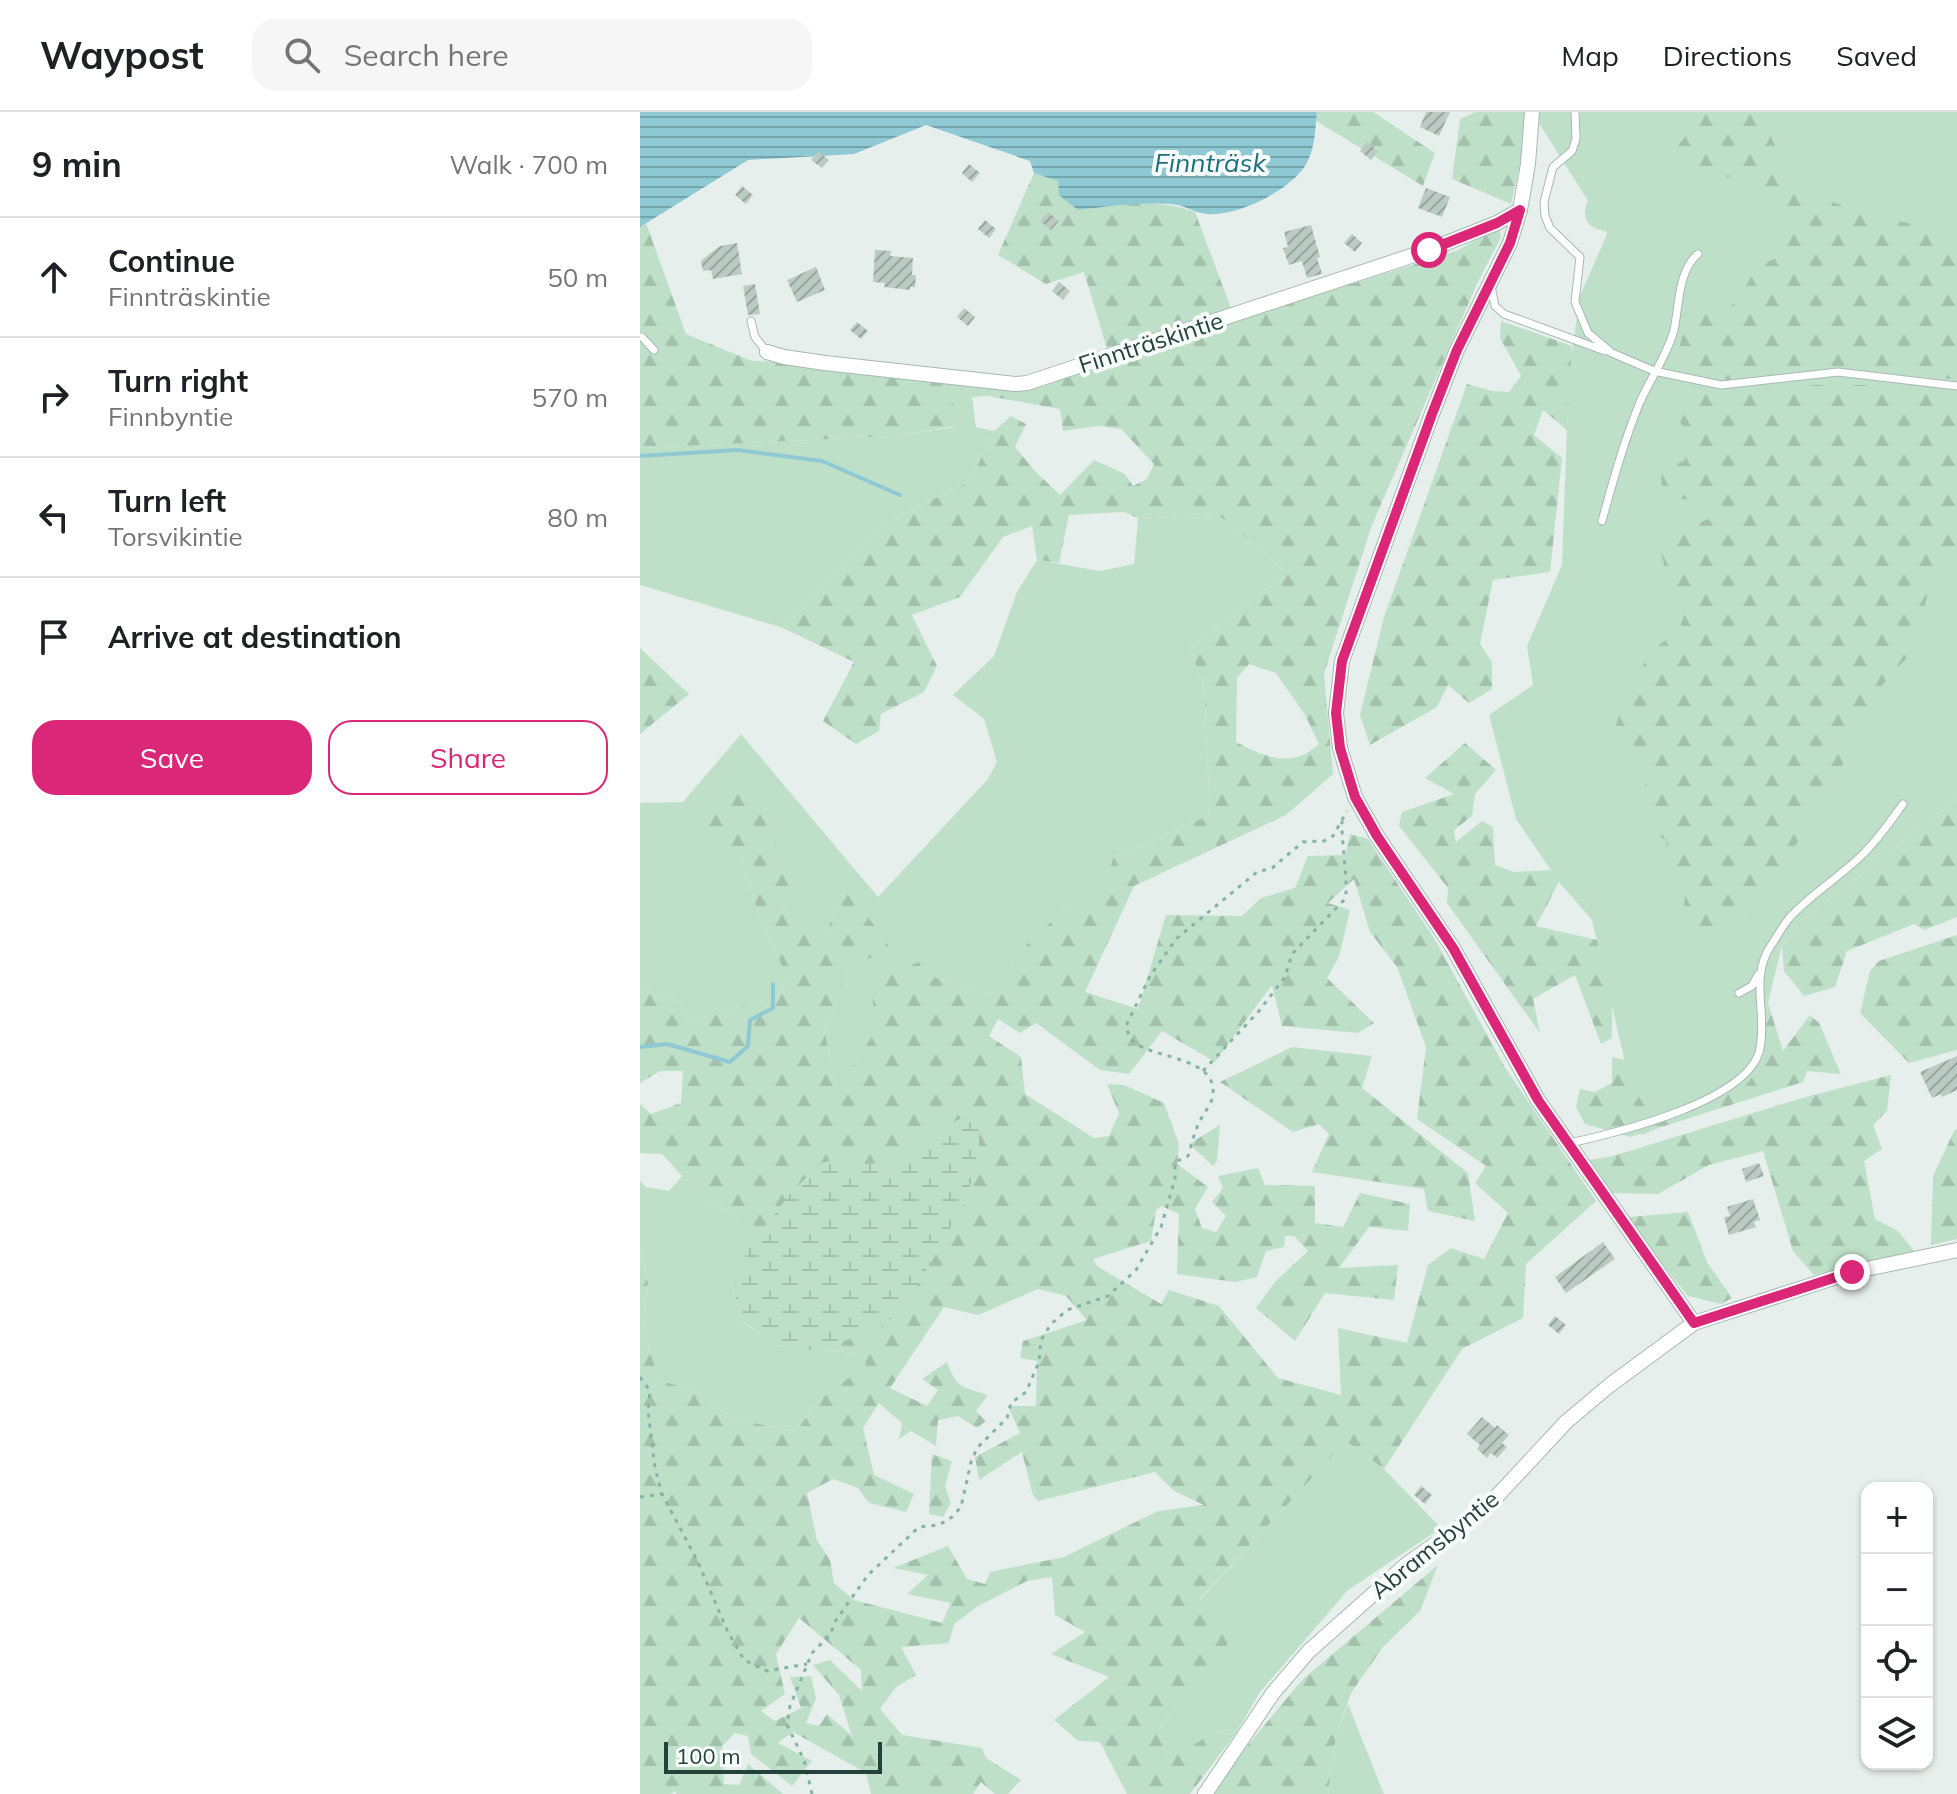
<!DOCTYPE html>
<meta charset="utf-8">
<style>
:root{--surface:#fff;--page:#f6f6f6;--text:#202124;--muted:#757577;--line:#e0e0e0;--accent:#db2777}
body{margin:0;font-family:Mulish,sans-serif;background:var(--page);color:var(--text)}
.controls{position:absolute;right:24px;bottom:24px;display:grid;overflow:hidden;border-radius:16px;box-shadow:0 2px 6px #0004}
.controls button{width:72px;height:72px;display:grid;place-items:center;padding:0;border:0;border-bottom:2px solid var(--line);background:var(--surface);color:var(--text);font:40px sans-serif}
.scale{position:absolute;left:24px;bottom:20px;width:218px;box-sizing:border-box;padding-left:8px;border:4px solid #24423a;border-top:0;font-size:22px;line-height:28px;white-space:nowrap;color:#24423a;-webkit-text-stroke:6px #f7fbf9;paint-order:stroke}
.stop{position:absolute;width:24px;height:24px;margin:-18px;border:6px solid #db2777;border-radius:50%;background:#fff}
.stop.end{background:#db2777;border-color:#fff;box-shadow:0 2px 8px #0008}
.list{margin:0;padding:0;list-style:none}
h2{display:flex;justify-content:space-between;align-items:center;height:104px;margin:0;padding:0 32px;font-size:34px}
h2 small{font-size:26px;font-weight:400;color:var(--muted)}
.list li{display:grid;grid-template-columns:52px 1fr auto;gap:24px;align-items:center;box-sizing:border-box;height:120px;padding:0 32px;border-top:2px solid var(--line)}
.list b{display:block;font-size:30px;white-space:nowrap}
.list p{margin:0;font-size:26px;white-space:nowrap;color:var(--muted)}
.list em{font-size:26px;font-style:normal;color:var(--muted)}
.actions{display:flex;gap:16px;padding:24px 32px}
.actions a{flex:1;padding:18px 0;border:2px solid var(--accent);border-radius:24px;text-align:center;font-size:28px;color:var(--accent)}
.actions .main{background:var(--accent);color:#fff}
.icon{flex:none;width:44px;height:44px;fill:none;stroke:currentColor;stroke-width:2;stroke-linecap:round;stroke-linejoin:round}
.map{position:relative;flex:none;width:1317px;height:1682px;overflow:hidden}
header{display:flex;align-items:center;gap:48px;box-sizing:border-box;height:112px;padding:0 40px;background:var(--surface);border-bottom:2px solid var(--line)}
header strong{font-size:38px}
nav{display:flex;gap:44px;margin-inline-start:auto;font-size:28px}
.search{width:560px;height:72px;background:var(--page);display:flex;align-items:center;gap:20px;box-sizing:border-box;padding:0 28px;border-radius:24px;color:var(--muted);font-size:30px}
main{display:flex}
aside{flex:1;background:var(--surface)}
.map>svg:first-child{display:block}
</style>
<header>
<strong>Waypost</strong>
<div class="search"><svg class="icon" aria-label="search" viewBox="0 0 24 24"><circle cx="10" cy="10" r="6"/><path d="M15 15l6 6"/></svg>Search here</div>
<nav><a>Map</a><a>Directions</a><a>Saved</a></nav>
</header>
<main>
<aside>
<h2>9 min<small>Walk · 700 m</small></h2>
<ul class="list">
<li><svg class="icon" aria-label="ahead" viewBox="0 0 24 24"><path d="M12 20V5M6 11l6-6 6 6"/></svg><div><b>Continue</b><p>Finnträskintie</p></div><em>50 m</em></li>
<li><svg class="icon" aria-label="right" viewBox="0 0 24 24"><path d="M7 20v-9h11M14 6l5 5-5 5"/></svg><div><b>Turn right</b><p>Finnbyntie</p></div><em>570 m</em></li>
<li><svg class="icon" aria-label="left" viewBox="0 0 24 24"><path d="M17 20v-9H6M10 6l-5 5 5 5"/></svg><div><b>Turn left</b><p>Torsvikintie</p></div><em>80 m</em></li>
<li><svg class="icon" aria-label="arrive" viewBox="0 0 24 24"><path d="M6 21V4h12l-3 4 3 4H6"/></svg><div><b>Arrive at destination</b></div></li>
</ul>
<div class="actions"><a class="main">Save</a><a>Share</a></div>
</aside>
<div class="map">
<svg width="1317" height="1682" viewBox="0 0 1317 1682">
<defs>
<pattern id="forest-firs" width="22" height="20" patternUnits="userSpaceOnUse" patternTransform="scale(2)"><rect width="22" height="20" fill="#bfe0c8"/><path d="M5 1l3.5 6h-7zM16 11l3.5 6h-7z" fill="#a4c1ad"/></pattern>
<pattern id="wetland-marsh" width="20" height="14" patternUnits="userSpaceOnUse" patternTransform="scale(2)"><rect width="20" height="14" fill="#bfe0c8"/><path d="M1 5h8M5 5V1M11 12h8M15 12V8" fill="none" stroke="#a4c1ad"/></pattern>
<pattern id="water-rules" width="6" height="5" patternUnits="userSpaceOnUse" patternTransform="scale(2)"><rect width="6" height="5" fill="#8ec9d4"/><path d="M0 2.5h6" fill="none" stroke="#74a5ad"/></pattern>
<pattern id="building-hatch" width="6" height="6" patternUnits="userSpaceOnUse" patternTransform="scale(2)"><rect width="6" height="6" fill="#bbcac4"/><path d="M-1 1l2-2M0 6l6-6M5 7l2-2" fill="none" stroke="#98a6a0"/></pattern>
</defs>
<rect width="100%" height="100%" fill="#e6efeb"/>
<path fill="#bfe0c8" d="M892,0H1317V686L1164,808L1142,833L1128,891L1122,952L1112,976L1002,1023L952,808L919,770L876,707L849,603L893,573L887,534L922,453L929,260L940,184L967,122L966,119C948,118 940,105 948,89Z
M311,270L354,277L348,284L332,285L336,315L354,319L330,369L250,409L143,516L0,473V336L254,324L314,315Z
M576,401L648,461L550,536L564,574L570,703L473,746L464,785L422,800L366,882L343,881L294,865L236,918L197,980L185,921L209,854L251,837L196,788L186,826L167,824L142,796L128,716L120,694L100,743L121,809L147,865L133,896L116,889L49,911L38,888L0,877V691L43,690L101,622L238,785L348,667L357,650L344,607L313,583L354,544L377,480L397,448L460,459L494,452L498,406Z
M43,1063L64,1088L95,1102L108,1137L93,1179L103,1210L136,1234L215,1241L228,1252L180,1288L155,1320L92,1306L55,1279L19,1268L2,1214L8,1171L0,1135V1069L6,1075L29,1079Z
M706,1328L744,1357L801,1416L708,1478L620,1580L596,1621L571,1622L528,1650L518,1618L589,1529L560,1488Z
M708,1592L744,1682H688L696,1623Z"/>
<path fill="url(#forest-firs)" fill-rule="evenodd" d="M677,0H733L795,41L783,74L676,9Z
M836,0H892L871,92L812,67L820,7Z
M1064,0H1122C1129,22 1137,42 1152,60C1185,102 1267,111 1317,118V268L1234,256L1193,255L1080,269L1046,261L1039,237L1049,195L1060,191L1079,199L1101,189C1108,163 1118,153 1143,143C1155,117 1131,77 1105,67C1096,63 1085,66 1074,66C1063,66 1050,59 1039,55L1037,35Z
M394,61L418,69L438,98C477,93 518,86 555,100L591,196L468,240L444,160L406,172L358,143Z
M6,111L46,222L112,249L149,250L311,270L315,314L254,324L0,336V115Z
M859,116L861,125L837,172L732,413L709,484L684,562L693,662L646,703L494,774L445,880L498,897L526,803L602,804L621,786L655,776L668,744L705,743L710,722L728,727L794,826L864,954L956,1089L886,1152L883,1206L822,1237L744,1357L706,1329L560,1487L590,1529L518,1618L528,1649L571,1622L596,1621L550,1682H487L460,1630L438,1629L414,1608L469,1565L411,1542L445,1520L415,1503L412,1465L387,1469L338,1494L314,1512L309,1531L261,1535L276,1563L256,1575L240,1597L262,1623L342,1636L346,1646L381,1668L368,1682H355L341,1670L333,1682H231L226,1661L153,1620L138,1631L172,1649L152,1674L111,1642L108,1624L95,1621L82,1634L84,1672L99,1673L108,1652L143,1682H36V1679L31,1682H0V1135L8,1171L2,1214L19,1268L55,1279L92,1306L155,1320L180,1288L227,1252L215,1241L136,1234L103,1209L93,1179L107,1137L95,1102L64,1088L22,1042L0,1041V992L11,1002L41,991L43,959H20L0,971V877L38,888L49,911L116,889L133,896L147,865L121,809L100,743L47,719L91,674L120,694L150,768L142,796L167,823L186,826L196,788L205,780L221,795L251,837L209,855L185,921L197,979L236,918L231,872L285,847L294,865L343,881L366,882L369,849L422,800L463,785L473,746L570,703L564,574L550,536L648,461L576,401L498,406L484,400L429,403L419,451L397,448L392,414L363,425L320,485L272,503L297,554L284,580L241,602L239,619L216,632L183,609L214,550L143,516L250,409L330,369L354,319L371,304L386,312L375,335L395,359L420,383L454,348L485,362L493,374L507,367L514,352L481,317L458,314L423,319L420,297L348,284L354,277H387L474,251L594,209L816,139ZM609,552L636,561L665,603L679,632C652,657 625,645 596,630L597,566ZM714,767L730,820L757,855L786,935L777,1007L846,1054L835,1071L868,1101L844,1147L811,1136L788,1153L767,1231L698,1216L701,1283L638,1266L579,1194L529,1178L521,1192L457,1154L453,1147L511,1129L516,1098L522,1094L539,1102L537,1162L595,1170L617,1165L626,1139L644,1135L645,1124H654L668,1139L635,1170L616,1196L655,1229L685,1181L754,1188L758,1153L699,1156L729,1115L768,1119L770,1092L720,1081L703,1115L675,1111V1074L625,1073L618,1056L578,1064L583,1076L572,1090L586,1104L576,1120L562,1116L555,1097L568,1075L537,1052L539,1032L524,991L484,973L467,972L479,1001L469,1024L454,1026L385,982L381,945L349,924L358,907L380,921L396,911L460,958L489,962L522,919L575,950L632,873L642,914L718,921L734,911L687,866L699,845L710,798L688,791ZM398,1177L426,1184L447,1208L383,1229L380,1246L397,1249L396,1294H368L380,1321L335,1345L339,1368L382,1340L393,1383L398,1389L515,1360L534,1379L564,1393L518,1399L424,1445L350,1460L345,1472L327,1467L308,1434L253,1456L288,1463L267,1482L311,1491L302,1511L214,1488L194,1471L190,1448L177,1428L167,1381L193,1367L218,1376L229,1391L266,1400L274,1382L234,1363L223,1316L239,1291L262,1311L259,1327L271,1319L296,1334L298,1308L318,1304L337,1316L346,1309L336,1299L348,1283C321,1274 317,1277 307,1250L282,1267L298,1278L287,1294L250,1276L304,1195L338,1203ZM159,1506L221,1558L222,1579L190,1548L173,1553L199,1583L212,1624L187,1602L179,1614L166,1611L176,1586L171,1564L150,1565L161,1596L135,1609L121,1599L145,1582L136,1542Z
M861,209L932,234L927,318L903,298L894,323L922,346L910,460L853,468L840,532L852,550V577L829,591L808,573L797,595L730,633L720,603L744,505L827,272L852,279L869,280L881,264L860,226Z
M1173,273H1232L1317,283V438L1298,459L1286,488L1278,535L1251,562L1222,600L1202,654L1162,706L1158,729L1118,795L1095,818L1061,820L1044,793L1047,768L1031,746L1025,728L1008,716L1003,679L1011,657L975,616L986,581L1012,539L1040,516L1046,497L1038,482L1016,477L1024,452L1016,421L1022,414L1049,415L1073,405L1071,391L1022,384L1021,358L1044,349L1051,328L1040,310L1056,282L1089,283Z
M0,536L49,582L0,622Z
M825,631L856,658L835,682L832,704L814,718L816,730L842,709L853,715L855,753L874,760L912,758L919,770L896,814L957,828L972,891V926L961,932L935,863L893,887L900,921L807,791L808,776L759,714L762,700L814,682L785,666Z
M1317,686V805L1284,818L1274,812L1207,839L1195,875L1164,884L1144,859L1142,833L1164,808Z
M1317,823V938L1269,951L1220,901L1230,859L1239,849Z
M1128,891L1143,939L1170,903L1179,911L1201,962L1167,959L1163,970L990,1025L945,1012L936,995L940,977L955,980L972,971V945L985,948L991,973L1017,1012L1104,976L1122,952Z
M652,935L732,944L722,976L828,1061L835,1109L788,1099L784,1077L672,1060L689,1022L679,1012L653,1020L580,970Z
M1251,963L1247,999L1233,1013L1242,1037L1224,1049L1235,1107L1258,1119L1276,1141L1174,1163L1153,1139L1123,1039L1069,1053L1018,1082L972,1081L949,1048L973,1044L1162,986Z
M580,1013L577,1049L573,1054L549,1032Z
M1317,1017V1127L1291,1133L1293,1064L1314,1019Z
M1048,1100L1067,1150L1092,1186L1081,1192L1048,1184L1011,1138L989,1105Z
M292,1342L312,1349L305,1374L311,1391L303,1405L289,1402Z
M798,1453L780,1499L743,1535L711,1581L696,1623L688,1682H573L583,1663L663,1567Z"/>
<path fill="url(#wetland-marsh)" d="M326,1004L339,1010V1032L328,1084L268,1191L241,1216L178,1238L136,1234L103,1209L93,1179L108,1137L149,1083L181,1051L199,1047L225,1052L260,1050L303,1015Z"/>
<path fill="url(#water-rules)" d="M0,0H677C675,18 675,39 665,54C649,79 596,105 567,102C555,101 544,93 531,92C500,90 469,94 438,98L419,83L418,69L394,61L390,49L286,13L214,42L108,48L0,115Z"/>
<g fill="none" stroke-linecap="round" stroke-linejoin="round">
<path stroke="#8ec9d4" stroke-width="4" d="M0,344L97,338L182,349L260,383
M0,935L27,932L90,950L108,934L110,908L133,896V872"/>
</g>
<path fill="url(#building-hatch)" d="M786,0H810L799,24L780,15Z
M727,30L738,39L731,48L720,39Z
M178,39L189,48L182,56L171,48Z
M329,52L340,61L332,70L322,61Z
M102,74L113,83L106,92L95,83Z
M786,76L810,85L802,105L778,96Z
M408,100L419,109L411,118L400,109Z
M345,108L356,117L349,126L338,117Z
M671,113L680,145L677,146L682,162L667,166L662,149L649,153L643,136L648,135L644,120Z
M712,122L722,131L715,140L704,131Z
M97,131L102,162L73,167L71,158L63,159L61,149L73,139L80,134Z
M235,138L251,139L250,144L273,146L272,163H276L275,175H270V178L244,175L245,171L233,170Z
M176,155L185,178L157,190L147,168Z
M419,170L430,179L423,188L412,179Z
M115,172L120,202L108,203L103,174Z
M324,196L335,205L328,214L317,205Z
M217,210L228,219L221,227L210,218Z
M1317,944V978L1302,985L1301,982L1292,986L1280,960Z
M1119,1051L1124,1064L1106,1070L1102,1057Z
M1113,1087L1120,1108L1114,1110L1116,1115L1089,1123L1084,1105L1090,1104L1087,1095Z
M963,1130L975,1147L926,1181L915,1165Z
M915,1204L926,1213L919,1222L908,1213Z
M842,1305L855,1316L857,1313L869,1323L862,1331L867,1335L857,1346L851,1341L847,1346L837,1337L840,1333L827,1322Z
M781,1374L792,1383L785,1392L774,1383Z"/>
<g fill="none" stroke-linecap="round" stroke-linejoin="round">
<g stroke="#a8b8b2" stroke-width="9">
<path id="service" d="M935,0L936,27L932,39L913,55L904,90L905,104L910,116L940,145L935,190L948,221L972,241L1014,259L1081,273L1198,260L1317,274
M851,174L855,194L864,202L965,239
M111,209L115,225L127,240
M2,225L14,238
M962,409C973,369 984,329 1000,290C1011,265 1027,244 1034,218C1039,195 1038,158 1058,142
M1099,881L1112,874L1118,863
M930,1031C975,1021 1111,989 1120,936C1127,902 1110,866 1130,835C1137,825 1143,813 1151,804C1172,782 1199,765 1221,744C1237,729 1250,710 1263,692"/>
</g>
<g stroke="#a8b8b2" stroke-width="16">
<path id="minor" d="M892,0L888,52L880,98L870,131L817,238L792,302L702,549L696,601L700,636L715,685L737,724L813,836L898,988L1054,1211
M127,240L144,245L185,251L375,272L387,271L789,138L857,111L880,98
M565,1682L633,1581L669,1539L767,1452L846,1396L926,1310L970,1273L1054,1211L1212,1160L1317,1138"/>
</g>
<path stroke="#86b3a5" stroke-width="3" stroke-dasharray="4 6" stroke-linecap="butt" d="M563,959L619,899L645,865L652,842L705,787C709,775 701,728 702,709
M0,1265L10,1279L8,1299L15,1356L22,1382L58,1450L87,1518L104,1548L127,1559L167,1552
M0,1385L22,1382
M172,1682L164,1648L147,1613L150,1594L172,1541L191,1522L194,1511L228,1463L279,1415L299,1413L312,1405L321,1395L331,1350L337,1336L367,1306L371,1291L386,1280L399,1250L401,1228L411,1212L427,1198L468,1184L496,1158L521,1115L535,1067V1050L548,1044C552,1032 554,1020 560,1009C563,1002 570,994 572,987C583,945 513,947 494,930C489,926 488,920 486,914L510,864L536,827L617,760L632,756L663,730L684,729L693,724L707,699"/>
<use href="#service" stroke="#fff" stroke-width="7"/>
<use href="#minor" stroke="#fff" stroke-width="14"/>
</g>
<g fill="none" stroke-linecap="round" stroke-linejoin="round">
<path stroke="#db2777" stroke-width="10" d="M789,138L857,111L880,98L870,131L817,238L792,302L702,549L696,601L700,636L715,685L737,724L813,836L898,988L1054,1211L1212,1160"/>
</g>
<g text-anchor="middle" stroke-width="8" stroke-linejoin="round" paint-order="stroke">
<g font-size="24" fill="#24423a" stroke="#f7fbf9">
<text transform="translate(511 231) rotate(-18)" y="8">Finnträskintie</text>
<text transform="translate(795 1433) rotate(-39)" y="8">Abramsbyntie</text>
</g>
<g font-size="26" font-style="italic" fill="#1c6f80" stroke="#f7fbf9">
<text x="570" y="60">Finnträsk</text>
</g>
</g>
</svg>
<div class="controls">
<button>+</button>
<button>−</button>
<button><svg class="icon" aria-label="locate" viewBox="0 0 24 24"><circle cx="12" cy="12" r="6"/><path d="M12 2v4M12 18v4M2 12h4M18 12h4"/></svg></button>
<button><svg class="icon" aria-label="layers" viewBox="0 0 24 24"><path d="M12 4l9 5-9 5-9-5zM3 14l9 5 9-5"/></svg></button>
</div>
<div class="scale">100 m</div>
<div class="stop" style="left:789px;top:138px"></div>
<div class="stop end" style="left:1212px;top:1160px"></div>
</div>
</main>
